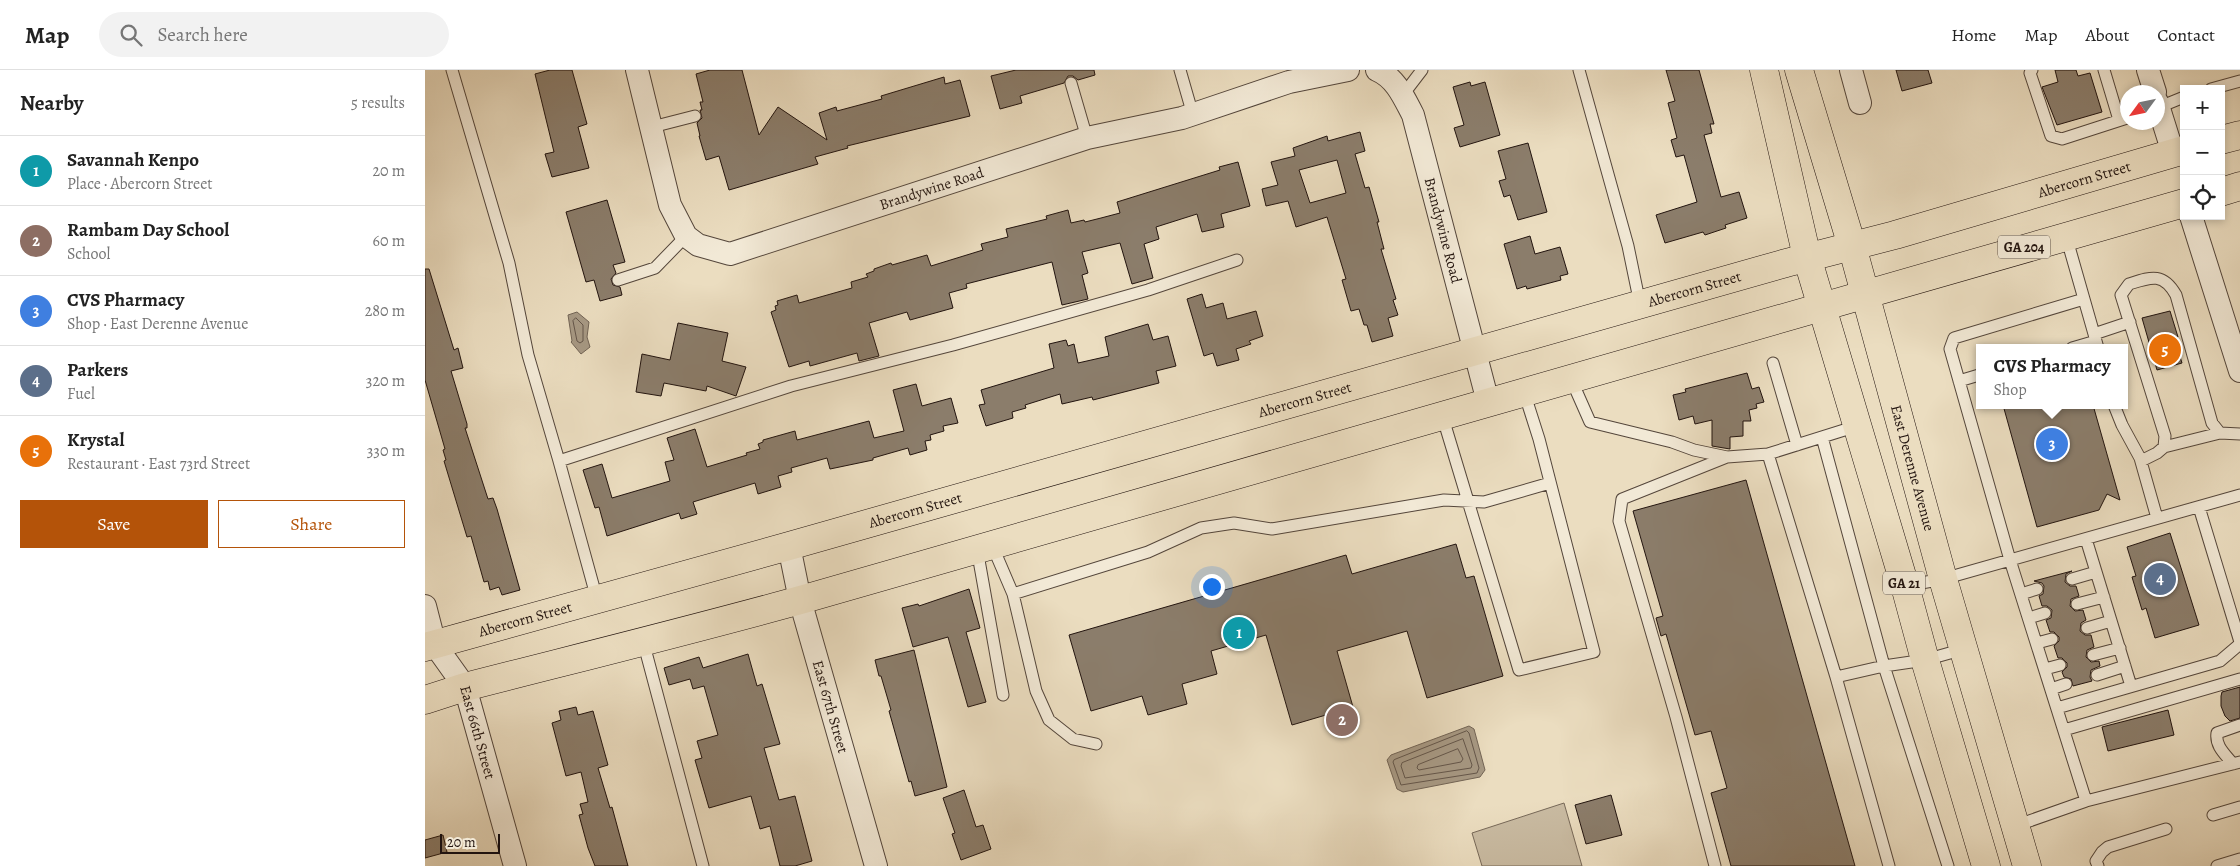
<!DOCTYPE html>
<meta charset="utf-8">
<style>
:root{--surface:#fff;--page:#f2f2f2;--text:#222;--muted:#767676;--line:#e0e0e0;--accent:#b45309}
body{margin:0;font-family:Alegreya,serif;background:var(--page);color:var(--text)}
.controls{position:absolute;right:15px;top:15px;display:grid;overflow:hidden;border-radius:0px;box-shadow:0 2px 8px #0003}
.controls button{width:45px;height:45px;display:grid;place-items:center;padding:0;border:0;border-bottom:1px solid var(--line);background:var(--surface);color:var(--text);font:25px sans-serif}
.compass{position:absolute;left:1695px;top:15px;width:45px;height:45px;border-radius:50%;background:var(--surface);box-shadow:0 2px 8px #0003;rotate:237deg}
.scale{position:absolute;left:15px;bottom:12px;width:60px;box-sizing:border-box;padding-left:5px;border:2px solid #22140f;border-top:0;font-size:14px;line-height:18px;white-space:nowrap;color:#22140f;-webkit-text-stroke:4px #f2e9d6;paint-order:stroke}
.you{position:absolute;left:786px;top:516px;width:18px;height:18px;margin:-12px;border:4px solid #fff;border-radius:50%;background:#1a73e8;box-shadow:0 0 0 8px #1a73e833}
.badge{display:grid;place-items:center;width:32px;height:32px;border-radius:50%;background:var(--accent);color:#fff;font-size:16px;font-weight:700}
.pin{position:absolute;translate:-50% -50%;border:2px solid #fff;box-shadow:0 1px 5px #0006}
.popup{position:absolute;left:1551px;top:274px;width:152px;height:65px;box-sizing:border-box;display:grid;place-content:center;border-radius:0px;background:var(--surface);filter:drop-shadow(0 1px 4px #0005);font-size:16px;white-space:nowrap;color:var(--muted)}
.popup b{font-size:19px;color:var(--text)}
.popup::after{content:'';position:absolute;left:50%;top:100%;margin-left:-10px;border:10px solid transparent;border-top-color:var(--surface)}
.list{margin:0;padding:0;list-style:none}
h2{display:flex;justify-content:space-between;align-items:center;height:65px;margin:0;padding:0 20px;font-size:21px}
h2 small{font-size:16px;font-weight:400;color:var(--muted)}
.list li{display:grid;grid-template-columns:32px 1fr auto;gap:15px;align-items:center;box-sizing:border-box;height:70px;padding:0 20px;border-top:1px solid var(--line)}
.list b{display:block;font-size:19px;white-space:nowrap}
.list p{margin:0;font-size:16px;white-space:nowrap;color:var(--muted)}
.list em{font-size:16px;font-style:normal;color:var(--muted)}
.actions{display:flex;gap:10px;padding:15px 20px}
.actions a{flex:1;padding:11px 0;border:1px solid var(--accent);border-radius:0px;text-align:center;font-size:18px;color:var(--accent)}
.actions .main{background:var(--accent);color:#fff}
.icon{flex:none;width:28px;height:28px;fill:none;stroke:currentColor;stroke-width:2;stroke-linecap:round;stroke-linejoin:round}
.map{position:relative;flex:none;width:1815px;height:796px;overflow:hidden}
header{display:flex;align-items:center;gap:30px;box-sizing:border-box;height:70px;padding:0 25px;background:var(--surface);border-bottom:1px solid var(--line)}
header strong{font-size:24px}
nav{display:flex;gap:28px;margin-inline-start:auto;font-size:18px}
.search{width:350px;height:45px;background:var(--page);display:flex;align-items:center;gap:12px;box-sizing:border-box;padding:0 18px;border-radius:28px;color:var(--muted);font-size:19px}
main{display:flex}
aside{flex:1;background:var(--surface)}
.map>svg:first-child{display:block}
</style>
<header>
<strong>Map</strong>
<div class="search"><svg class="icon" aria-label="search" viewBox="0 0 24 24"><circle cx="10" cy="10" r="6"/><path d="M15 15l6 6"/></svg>Search here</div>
<nav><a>Home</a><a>Map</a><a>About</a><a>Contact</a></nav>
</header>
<main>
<aside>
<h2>Nearby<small>5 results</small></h2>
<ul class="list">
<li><span class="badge" style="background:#0f9aa8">1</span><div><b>Savannah Kenpo</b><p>Place · Abercorn Street</p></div><em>20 m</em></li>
<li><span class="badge" style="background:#8d6e63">2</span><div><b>Rambam Day School</b><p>School</p></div><em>60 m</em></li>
<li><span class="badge" style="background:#3f7fe0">3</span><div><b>CVS Pharmacy</b><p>Shop · East Derenne Avenue</p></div><em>280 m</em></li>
<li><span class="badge" style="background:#5c6f8a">4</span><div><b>Parkers</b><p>Fuel</p></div><em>320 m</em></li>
<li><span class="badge" style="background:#e8710a">5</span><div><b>Krystal</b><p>Restaurant · East 73rd Street</p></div><em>330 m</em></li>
</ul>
<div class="actions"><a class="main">Save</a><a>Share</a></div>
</aside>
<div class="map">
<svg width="1815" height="796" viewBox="0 0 1815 796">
<rect width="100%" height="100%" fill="#ebddc0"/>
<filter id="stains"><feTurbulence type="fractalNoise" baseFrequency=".004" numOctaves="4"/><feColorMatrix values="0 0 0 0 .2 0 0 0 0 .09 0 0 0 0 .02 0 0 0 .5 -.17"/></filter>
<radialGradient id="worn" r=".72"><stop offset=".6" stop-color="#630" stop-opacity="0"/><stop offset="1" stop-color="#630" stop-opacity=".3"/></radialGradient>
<path fill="#c9bba2" stroke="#766858" d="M1139,733L1157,796H1057L1047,763Z"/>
<path fill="#a79984" stroke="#726455" d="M152,242L164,252L162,267L165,277L156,284L146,272L147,271L143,245Z
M1044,656L1049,659L1060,700L1055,707L978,722L972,719L962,690L966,685Z"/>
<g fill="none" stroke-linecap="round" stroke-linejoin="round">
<path stroke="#64564a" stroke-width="1" d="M151,248L158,255V271L155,273L152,271L148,251Z
M1042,661L1044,663L1054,698L1052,703L976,715L968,692L969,690Z
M1038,669L1047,695L1046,698L980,708L976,696L977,693Z
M1033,679L1038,689L1036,692L994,700L992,698L993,695Z"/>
</g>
<path fill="#8b7d6b" stroke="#22140f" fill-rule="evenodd" d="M125,0H147L162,54L153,57L164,98L127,107L120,84L129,82L110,4Z
M285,0H317L334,65L353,37L402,70L394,43L411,37L412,41L457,29L456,26L519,7L520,14L535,10L545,46L422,76L423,78L390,87L393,94L304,120L294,86L281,90L274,66H275L272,53L277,48L275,40H277L275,32H278L271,4Z
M591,0H669L670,5L653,10L648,6H643L639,13L595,26L597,33L575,39L566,6Z
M1241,0H1274L1289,54H1285L1287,63L1279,65L1296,127L1314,122L1322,148L1300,155L1301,158L1280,165L1278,162L1240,173L1231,145L1272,132L1259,85L1251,87L1246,70L1252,68L1243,33L1250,31Z
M1471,0H1503L1507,13L1477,21Z
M1630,0H1651L1653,6L1665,3L1677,42L1632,55L1617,17L1633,12Z
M1045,12L1046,16L1060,12L1075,65L1035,77L1029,58L1039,55L1028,17Z
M935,62L940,81L930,84L940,118L944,117L954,152H952L959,179H956L971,229L968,230L973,245L963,248L968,266L947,272L942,255H939L934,239L926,241L917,210L921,209L902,147L871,157L863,131L841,136L837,119L853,115L846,92L870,86L868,78L902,66L903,71ZM912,90L921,123L885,133L874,100Z
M1103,73L1122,142L1093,150L1085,125L1079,127L1074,111L1081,109L1073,81Z
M813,92L825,136L796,144L799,157L777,162L772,144L731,157L734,169L719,174L728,208L707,214L695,173L657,182L663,203L657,205L663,229L637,235L627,192L541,214L542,218L524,223L528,238L485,250L482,242L444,253L454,286L434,291L432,283L385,296L384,291L364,297L346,242L351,240L350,236L353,235L352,231L372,225L374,233L427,218L426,212L443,207L441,204L449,201V199L466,193L467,195L502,185L506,196L558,180L556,174L583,167L581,159L622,149L621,146L643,140L646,153L659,150L660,152L676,148L695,143L692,132L795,100L794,97Z
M182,130L200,192L188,195L191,203L186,209L188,215L195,217L197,225L175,231L169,210L161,212L141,142Z
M1105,166L1110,184L1135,177L1143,204L1135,206L1136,210L1102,219L1101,216L1092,219L1079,174Z
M0,199H4L29,280L33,278L38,298L26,301L42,354V358H40L63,429L68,428L72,439L95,520L77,525L74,517L65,520L63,511L59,512L46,466L42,467L19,391L21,390L18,380L20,379L0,310Z
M777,224L781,238L798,233L802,249L831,241L838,266L824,271L826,274L811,279L814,290L792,296L788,283L779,286L762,229Z
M1745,241L1753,267L1749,268L1757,293L1732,300L1717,248Z
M253,253L303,263L297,291L321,297L311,326L282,316L281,321L239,313L236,326L211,322L217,284L245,290Z
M723,254L728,270L743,266L751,296L731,301L734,313L668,330L667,327L637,334L635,324L600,335L601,338L587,342L588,348L561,356L554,335L560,334L556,320L629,298L624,274L641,270L643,276L649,274L653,293L684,286L680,267Z
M1322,303L1327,319L1334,317L1339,332L1331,334L1332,338L1324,340L1326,351H1318V366L1305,367V379L1287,376V350L1270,354L1268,346L1254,350L1248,325L1261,322L1260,319Z
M491,314L497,336L526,328L533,353L518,356L519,361L505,365L506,370L500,371L502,380L485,385L483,378L448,388V390L405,399L402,388L366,398L367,402L353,406L356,417L333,424L330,413L268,432L272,444L256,449L254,443L182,466L174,437L170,438L158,400L177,394L187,428L245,411L240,392L249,390L242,368L270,359L282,397L322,385L321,383L335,379L333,374L338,372V370L370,361L372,370L444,351L449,368L479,361L468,320Z
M1578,335H1668L1695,430L1682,424L1674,440L1612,457Z
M1321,410L1430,796H1306L1286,723L1302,718L1286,661L1270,665L1241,564L1236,566L1231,548L1238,546L1208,441Z
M1745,463L1774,555L1730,568L1721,538L1717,540L1707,507L1711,506L1702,477Z
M1031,474L1041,508L1049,506L1078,606L1002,628L982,561L912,581L928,637L867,655L841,565L786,581L792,604L757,614L762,634L723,645L717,626L666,641L644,565L921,485L927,504Z
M1647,501L1641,504L1640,512L1645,516H1651L1654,526L1646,529L1645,536L1650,541L1658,540L1661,550L1656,553L1655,561L1660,565H1666L1669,577L1662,580L1661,587L1666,592L1674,591L1675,596L1666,600L1665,607L1667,611L1648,616L1646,609L1639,607L1637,602L1642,597V593L1637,588H1633L1629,576L1634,571V567L1629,562H1625L1621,550L1626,548L1627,540L1622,536H1617L1614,526L1618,524L1619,516L1617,513L1609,511Z
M544,519L555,558L541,562L561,632L543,637L523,567L488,577L477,538L493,534L494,536Z
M489,580L522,717L490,726L486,711L484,712L464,641L466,640L456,606H454L450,590Z
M323,584L332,616L337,614L355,674L339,678L354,730L370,726L387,791L370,796H355L345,756L335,759L326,726L284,738L270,690L277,688L272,671L293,665L279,616L268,619L265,609L244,615L239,598L274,587L278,598Z
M1815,617V648L1805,651L1800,646L1796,636V626L1797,622Z
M151,637L153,645L168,641L183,695L173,698L185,738L187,737L203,796H170L163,778L154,745L158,744L155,734L163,732L156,702L141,706L127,653L136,650L134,641Z
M1743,640L1749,665L1683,681L1677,657Z
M539,720L551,757L558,755L566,779L536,790L527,764L530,763L518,728Z
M1186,725L1197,765L1161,774L1150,735Z
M18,765L22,782L0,788V770Z"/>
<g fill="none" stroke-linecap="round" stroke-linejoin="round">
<g stroke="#54463b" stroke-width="13">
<path id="lane" d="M27,0L84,193L103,285L134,391
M755,0L768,45
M1154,0L1203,176L1215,234
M1607,0L1605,3L1626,66L1637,69L1702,48
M1679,0L1694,50
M646,13L662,68
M1786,19L1815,11
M976,22L984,17L997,0
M1732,38L1759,27
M227,57L270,46
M1641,166L1673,278
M193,210L230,198L261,166
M1659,229L1529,268L1525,279L1585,490L1661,731L1815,692
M1669,264L1705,252
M1647,278L1671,271
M1348,293L1372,375
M1146,309L1165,352L1247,372L1269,380L1302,387L1343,384L1432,356
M1534,311L1554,305
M1689,335L1697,355L1715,388L1732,448
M1017,345L1094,600L1169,582L1114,369L1099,322
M1397,367L1459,596L1500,590L1539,579
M1739,377L1740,366L1696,225L1704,214C1726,207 1738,202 1751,225L1787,353L1795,363
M1343,384L1411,607L1459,596L1523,796
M1716,391L1732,383L1739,377L1795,363L1815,364
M1774,437L1815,572
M1661,469L1706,616
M567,475L588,524L611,621L624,650L648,669L671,674
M552,479L578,625
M1647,509L1671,502
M1480,516L1518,509L1815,425
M588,524L723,482L776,458L809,453L847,459L1019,430L1059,432L1125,413
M1596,524L1612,519
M172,529L134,391L366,316L528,275L723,220L812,190
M1652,534L1679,527
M1604,548L1620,543
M1662,558L1686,551
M218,571L278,796
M1612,573L1627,569
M1668,585L1695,578
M1620,599L1635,595
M1672,605L1700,596
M1411,607L1464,796
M1626,619L1641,614
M1632,638L1795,591L1815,574
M1639,660L1815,609
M1808,694C1800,684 1790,676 1792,663L1815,655
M1788,745L1815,737
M1590,756L1661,731
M1290,796L1251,647L1194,451L1197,429L1302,387
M1673,796L1671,791L1677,782L1683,777L1741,759
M1792,796L1815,789"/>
</g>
<g stroke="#54463b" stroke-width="24">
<g id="street">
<path id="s1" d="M212,0L245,135L261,166L273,175L305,184L662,68L757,48L864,12L923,0"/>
<path id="s2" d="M952,0C971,8 979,28 988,45L1063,332"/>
<path d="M1426,0L1435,33"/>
<path d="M1723,0L1730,22"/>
<path d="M1732,32L1748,83"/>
<path d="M1766,146L1815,301"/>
<path id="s3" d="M364,476L375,530L451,796"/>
<path id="s4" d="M0,536L10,575L40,617L90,796"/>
</g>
</g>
<g stroke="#22140f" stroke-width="29">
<g id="primary">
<path d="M1796,70L1815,65"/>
<path d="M1796,122L1815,116"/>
<path id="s5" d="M0,577L364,476L1361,193L1470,165L1759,80"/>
<path d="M0,630L40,617C153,588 267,560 379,529C840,400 1298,262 1759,133"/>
</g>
</g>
<g stroke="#22140f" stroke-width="29">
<g id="highway">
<path d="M1339,0L1382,187L1480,516L1500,590L1561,796"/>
<path id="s6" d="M1374,0L1427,176L1518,509L1602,796"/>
</g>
</g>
<use href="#lane" stroke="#f2e9d6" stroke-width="11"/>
<use href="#street" stroke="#f2e9d6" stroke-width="22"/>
<use href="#primary" stroke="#ebddc0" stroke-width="28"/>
<use href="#highway" stroke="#ebddc0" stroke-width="28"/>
</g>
<g text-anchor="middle" stroke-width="5" stroke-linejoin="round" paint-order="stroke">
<g fill="#f2e9d6" stroke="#60544b" stroke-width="1">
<rect x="1573" y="165.5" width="52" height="23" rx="4"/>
<rect x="1458" y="501.5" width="42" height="23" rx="4"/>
</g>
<g font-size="14" font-weight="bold" fill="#22140f">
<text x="1599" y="182">GA 204</text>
<text x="1479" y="518">GA 21</text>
</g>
<g font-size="15" fill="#22140f" stroke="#f2e9d6">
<text dy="5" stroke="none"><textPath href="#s5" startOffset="1724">Abercorn Street</textPath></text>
<text dy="5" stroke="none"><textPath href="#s1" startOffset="434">Brandywine Road</textPath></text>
<text dy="5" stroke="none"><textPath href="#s2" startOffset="178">Brandywine Road</textPath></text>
<text dy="5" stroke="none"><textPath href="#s5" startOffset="1319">Abercorn Street</textPath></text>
<text dy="5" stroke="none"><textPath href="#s5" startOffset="914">Abercorn Street</textPath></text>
<text dy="5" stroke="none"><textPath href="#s6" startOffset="414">East Derenne Avenue</textPath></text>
<text dy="5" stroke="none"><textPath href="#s5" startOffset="509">Abercorn Street</textPath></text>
<text dy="5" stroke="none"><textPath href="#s5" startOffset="104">Abercorn Street</textPath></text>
<text dy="5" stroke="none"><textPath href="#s3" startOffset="166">East 67th Street</textPath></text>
<text dy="5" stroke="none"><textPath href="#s4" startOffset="139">East 66th Street</textPath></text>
</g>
</g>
<rect width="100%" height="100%" filter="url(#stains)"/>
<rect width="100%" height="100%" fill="url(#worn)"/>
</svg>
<div class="controls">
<button>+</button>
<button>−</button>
<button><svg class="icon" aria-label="locate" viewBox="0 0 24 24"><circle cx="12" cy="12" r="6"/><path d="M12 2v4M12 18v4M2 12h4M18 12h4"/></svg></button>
</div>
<svg class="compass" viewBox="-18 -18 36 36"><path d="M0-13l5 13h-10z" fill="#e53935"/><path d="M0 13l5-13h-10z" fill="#767676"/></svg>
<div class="scale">20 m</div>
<div class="you"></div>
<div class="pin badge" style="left:814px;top:563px;background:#0f9aa8">1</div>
<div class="pin badge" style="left:917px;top:650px;background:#8d6e63">2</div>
<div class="pin badge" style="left:1627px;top:374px;background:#3f7fe0">3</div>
<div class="popup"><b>CVS Pharmacy</b>Shop</div>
<div class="pin badge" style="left:1735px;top:509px;background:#5c6f8a">4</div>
<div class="pin badge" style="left:1740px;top:280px;background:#e8710a">5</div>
</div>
</main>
